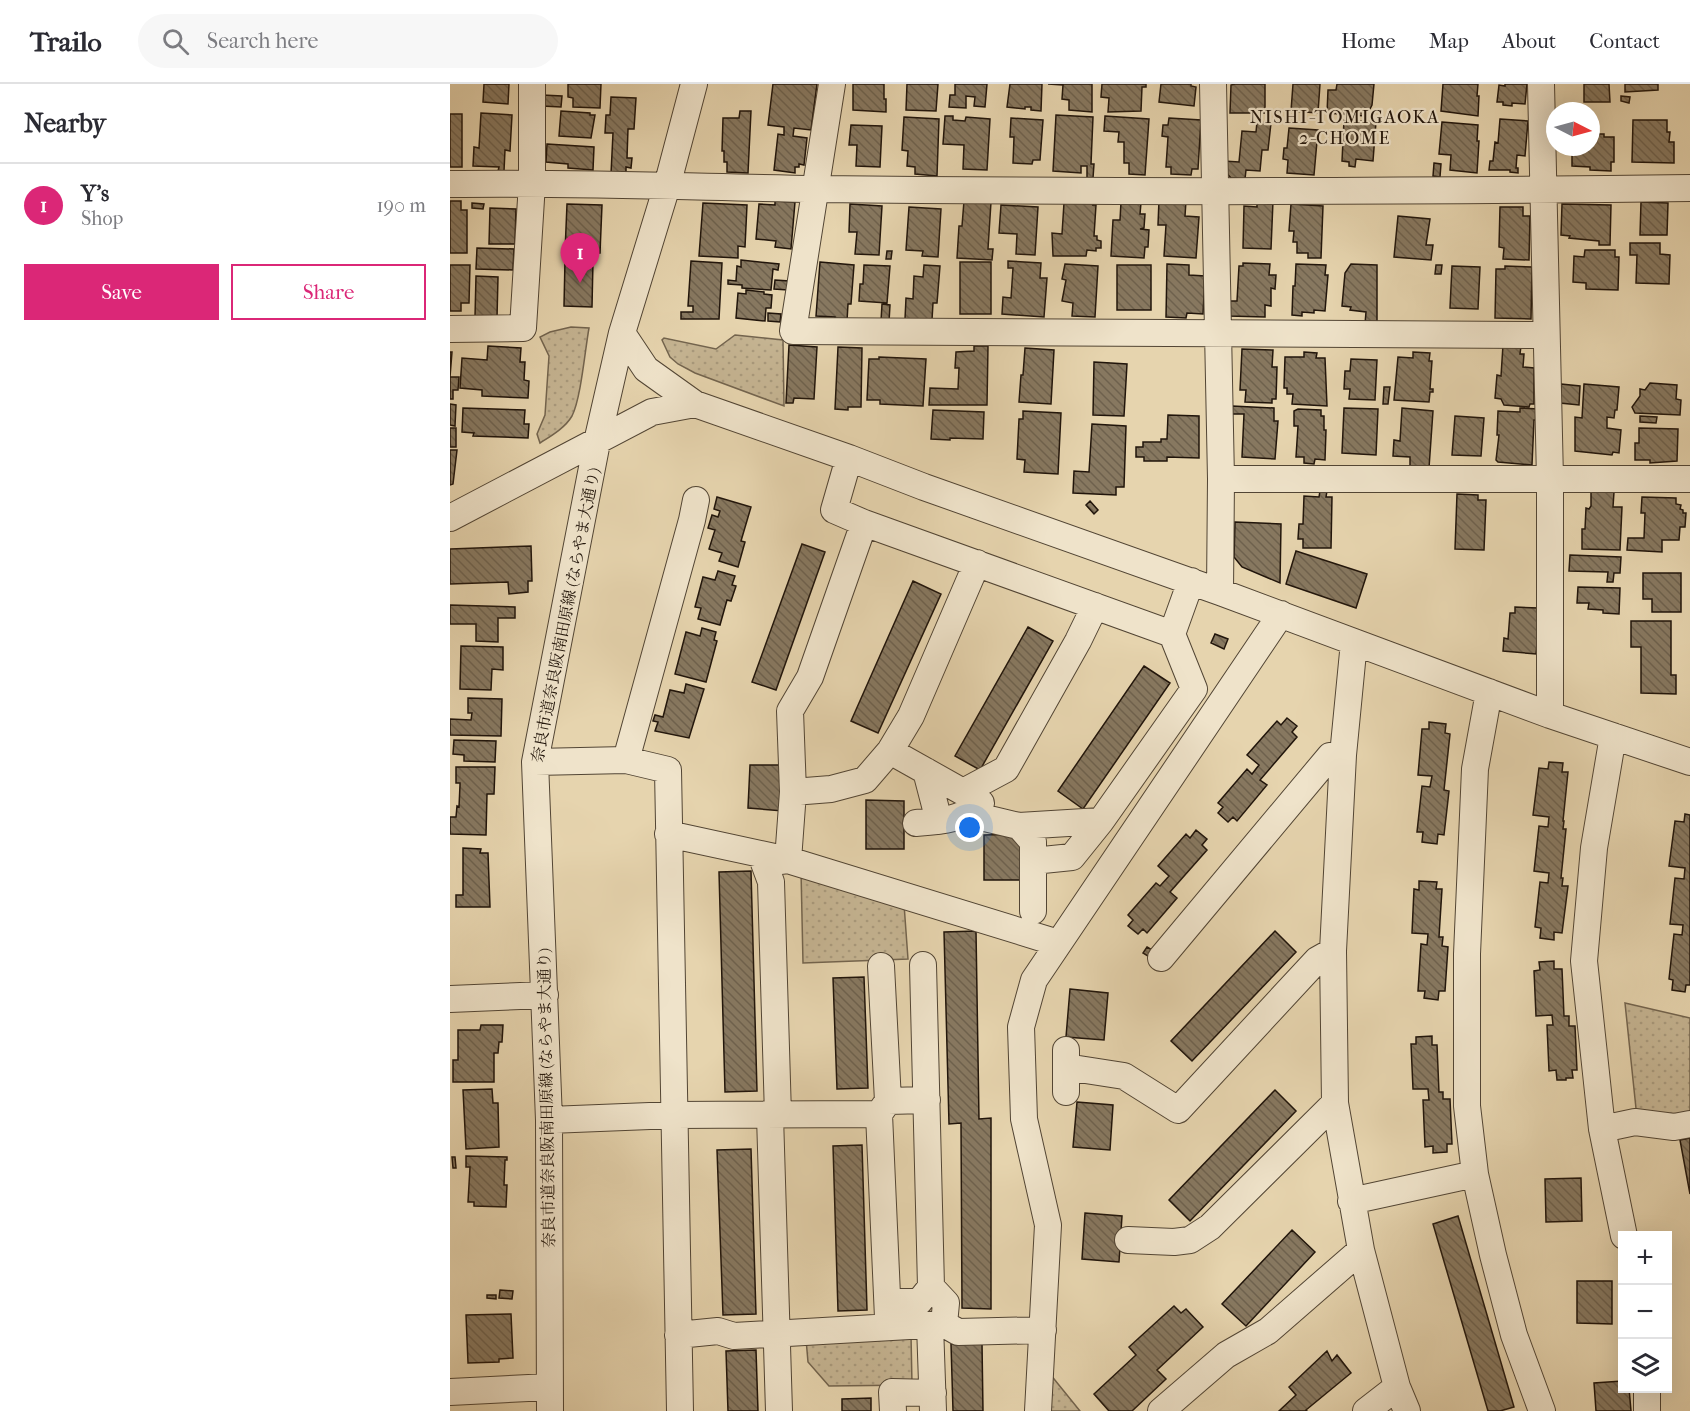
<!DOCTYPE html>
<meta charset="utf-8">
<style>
:root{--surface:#fff;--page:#f7f7f7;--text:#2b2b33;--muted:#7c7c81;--line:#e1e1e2;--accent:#db2777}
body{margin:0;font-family:"IM FELL French Canon","Noto Serif JP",serif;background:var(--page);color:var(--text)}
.controls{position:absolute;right:18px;bottom:18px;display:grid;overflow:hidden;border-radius:0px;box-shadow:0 6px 24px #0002}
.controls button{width:54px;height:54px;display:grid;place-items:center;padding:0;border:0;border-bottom:2px solid var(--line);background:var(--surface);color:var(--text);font:30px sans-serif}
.compass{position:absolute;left:1096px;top:18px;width:54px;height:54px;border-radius:50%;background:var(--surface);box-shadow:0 6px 24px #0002;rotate:96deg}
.you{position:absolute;left:520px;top:744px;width:21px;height:21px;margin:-15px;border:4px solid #fff;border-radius:50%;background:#1a73e8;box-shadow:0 0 0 9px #1a73e833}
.badge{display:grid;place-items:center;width:39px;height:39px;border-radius:50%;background:var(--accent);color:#fff;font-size:20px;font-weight:700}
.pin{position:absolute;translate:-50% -50px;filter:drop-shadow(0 2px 3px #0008)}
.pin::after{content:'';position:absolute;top:32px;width:21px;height:18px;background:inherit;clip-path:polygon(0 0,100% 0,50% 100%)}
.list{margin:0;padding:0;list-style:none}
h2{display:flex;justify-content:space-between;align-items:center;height:78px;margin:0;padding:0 24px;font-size:26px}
h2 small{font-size:20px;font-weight:400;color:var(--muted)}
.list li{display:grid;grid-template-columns:39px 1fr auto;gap:18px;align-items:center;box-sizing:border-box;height:84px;padding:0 24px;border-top:2px solid var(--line)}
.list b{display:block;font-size:22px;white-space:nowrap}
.list p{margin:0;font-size:20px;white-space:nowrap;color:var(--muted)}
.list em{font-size:20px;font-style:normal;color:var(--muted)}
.actions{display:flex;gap:12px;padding:18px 24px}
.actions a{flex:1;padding:14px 0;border:2px solid var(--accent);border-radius:0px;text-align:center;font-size:21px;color:var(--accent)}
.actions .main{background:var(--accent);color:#fff}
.icon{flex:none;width:33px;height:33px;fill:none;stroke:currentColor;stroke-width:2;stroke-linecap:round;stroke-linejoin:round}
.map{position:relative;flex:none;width:1240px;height:1327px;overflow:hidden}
header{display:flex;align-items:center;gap:36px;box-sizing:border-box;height:84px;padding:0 30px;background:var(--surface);border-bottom:2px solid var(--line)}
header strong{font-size:28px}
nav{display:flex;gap:33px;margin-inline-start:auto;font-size:21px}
.search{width:420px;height:54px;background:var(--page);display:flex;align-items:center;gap:15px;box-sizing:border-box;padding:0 21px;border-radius:33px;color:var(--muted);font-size:22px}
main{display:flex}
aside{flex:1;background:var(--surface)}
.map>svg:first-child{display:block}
</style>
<header>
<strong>Trailo</strong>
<div class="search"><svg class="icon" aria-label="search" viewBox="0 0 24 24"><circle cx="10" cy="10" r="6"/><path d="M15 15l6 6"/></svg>Search here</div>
<nav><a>Home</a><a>Map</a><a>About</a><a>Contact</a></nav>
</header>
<main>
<aside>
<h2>Nearby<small></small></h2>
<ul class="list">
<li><span class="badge">1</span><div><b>Y’s</b><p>Shop</p></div><em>190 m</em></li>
</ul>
<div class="actions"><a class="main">Save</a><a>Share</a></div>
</aside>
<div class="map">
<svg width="1240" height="1327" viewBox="0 0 1240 1327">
<defs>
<pattern id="grass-dots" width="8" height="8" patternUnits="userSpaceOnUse" patternTransform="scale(1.5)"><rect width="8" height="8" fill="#c5b492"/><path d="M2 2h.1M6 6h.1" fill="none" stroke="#a99a7d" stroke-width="1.8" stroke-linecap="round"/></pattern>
<pattern id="building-back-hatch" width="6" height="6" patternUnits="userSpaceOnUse" patternTransform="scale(1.5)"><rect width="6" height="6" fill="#877860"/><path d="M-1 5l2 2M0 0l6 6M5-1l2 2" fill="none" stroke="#6e614d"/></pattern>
</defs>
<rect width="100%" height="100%" fill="#e6d4ae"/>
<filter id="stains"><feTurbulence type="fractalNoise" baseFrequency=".00333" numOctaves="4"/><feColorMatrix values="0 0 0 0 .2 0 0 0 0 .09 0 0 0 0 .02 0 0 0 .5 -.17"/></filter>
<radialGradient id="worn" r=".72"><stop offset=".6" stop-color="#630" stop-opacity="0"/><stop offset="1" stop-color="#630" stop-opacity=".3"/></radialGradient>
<path fill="url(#grass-dots)" stroke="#73644e" stroke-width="1.5" d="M121,243L139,244C135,266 131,314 122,332C115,344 101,352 90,359L87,350L95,331L99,272L90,253L100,248Z
M285,251L333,256L334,322L245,289L228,280L220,273L212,256L214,254L266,265Z
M351,787L454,820L458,875L353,879Z
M1175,919L1240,934V1032L1187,1034Z
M461,1251L462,1301L379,1302L358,1278L356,1255Z
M600,1290L630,1327H597Z"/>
<path fill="url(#building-back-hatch)" stroke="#21150b" stroke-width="1.5" d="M34,0H59L58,20L33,18Z
M118,0H151L150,24L123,23V14L118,13Z
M323,0H367L361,46L344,44L343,52L357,54L354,81L349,80V83H345V89L324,86L328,50L334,51V43L318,41Z
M403,0H434V15H436V28L403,26Z
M457,0H488L486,27L456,26Z
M505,0H537L535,23L524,22L525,13L516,12V24L499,23L500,11H505Z
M560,0H592L591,27L581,26V23H575V25L557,23Z
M598,0H642V28L619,26V16L612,15L613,1Z
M652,0H696V3H692L691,27L658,28L659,14L651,13Z
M711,0H741V2L746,3L744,22L709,18Z
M785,0H815V29H780L781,1Z
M843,0H870L868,29L841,27Z
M887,0H924L922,21L920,25L915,24V32L877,29L878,6H886Z
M993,0H1028L1027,12H1029L1028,32L991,27Z
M1055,0H1077L1075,20L1062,19V22L1053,21V18H1047L1049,1L1055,2Z
M1134,0H1159L1160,18H1134Z
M1175,0H1208V6L1175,8Z
M92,11L112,12L111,23L92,22Z
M1171,12L1180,13L1179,19L1171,17Z
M161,13L186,14L184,45H178L177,74H182L181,84L176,83V91L161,90L163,49H155L156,31H160Z
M111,27L140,29V31H145L141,54L109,52Z
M290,27H301L298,89L277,88V78H274V67H272L273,34H289Z
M31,29L62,31L60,67L55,66L54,87H48L49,83L23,82L24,63L29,64Z
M0,30H12V83H0Z
M606,31L643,33L641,80H644L643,94H637V82H631V89L603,87Z
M495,32H503V36L515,37L516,33L540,35L537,86L513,85L514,61L493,60Z
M655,32L699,35L695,91L679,90V79H674V58H668L669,48L654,47Z
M454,33L489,35L487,92L465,90V83L457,82L458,67L452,66Z
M561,34L593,36L590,76H583L582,80L563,79L564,53H560Z
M719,34L751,36L748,85H742L741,91L721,90V83H716L718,53L712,52L713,41H718Z
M1050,35L1078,37L1075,72L1067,71L1066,84H1068V89L1060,88V86H1039L1040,77H1043L1045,58L1048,59Z
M894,36L926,38L923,77L906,75L905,83L899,82V78L892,77Z
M1183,36H1217V48H1220L1219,58H1224V79L1182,78Z
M807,38L821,39L818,66H812L810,87L796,86L795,95L781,94L773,85L774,77L789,78L792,47L806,48Z
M992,38L1028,41L1027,57H1029L1027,89L1000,86L1001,71L989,70Z
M401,41L432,42L430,83L406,82L407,61H399Z
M839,44L868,46L864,91L837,89L838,76L833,75L834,64H837Z
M1141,50H1154V53H1164V78H1161V87L1140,86V83L1122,82V63H1141Z
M97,60L144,63L143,86L118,84V80L96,78Z
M984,79L991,80L990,93L983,92Z
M709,116L736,117L735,132L749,133L746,174L714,172L716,141H708Z
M807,116L823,117L821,165L793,164L794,122L807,123Z
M0,117H11V126H17V169H0Z
M325,117L345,118L341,165L325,163L326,157L306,155L309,120L325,121Z
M514,117L541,118L538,165H543L542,176L507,174L509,142H512Z
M671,118L691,119L690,130H695L694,144L690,145L699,146L698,163H695L694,174L661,172L663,136H670Z
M1191,118L1218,119L1217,151H1190Z
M22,119L34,120L33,125L22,124Z
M253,119L297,121L295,163L288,162V174L249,172Z
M614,119H644L643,121H646L644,152H647V156L651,157V164H646V167L637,166L636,172H603L602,149L612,150Z
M117,120L152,121L150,169L115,168Z
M400,120L432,122L429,171L405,170L407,148H399Z
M841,120L873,122L871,174H858V169H847V158H843L844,147H839Z
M1112,120L1161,121L1160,161H1149V157L1119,154L1120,152L1111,151Z
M551,121L588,123L585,171L566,170L567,150L549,149Z
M459,123L491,125L488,173L472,172L473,167L456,166Z
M1050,123H1073V132H1080L1079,176L1053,175L1054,164L1049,163Z
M40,124L66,125L65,160H39Z
M948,132L980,135L976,161H983L981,176L944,173Z
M1180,159H1210V170L1220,171L1219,200L1186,199L1187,171H1180Z
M27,164L64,165L63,186L26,185Z
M1135,166H1165V173H1169L1168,206L1136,205V199L1123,198L1124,172L1134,173Z
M437,167H442L441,175H436Z
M115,176L143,177L142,223L114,222Z
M291,176L329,180L328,186L323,185L321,206L292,204V201L278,200V196L286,197L287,182L291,183Z
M241,177L272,179L269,235H231V228H243V222H238Z
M558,177L591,179L590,194H597L594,233L552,230L553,213L561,214L563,184H558Z
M370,178L404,181L401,220H398L397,237H385V233L366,232Z
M510,178H541V230H510Z
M793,179L820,180L819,191H826L825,205L821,204V222L815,221V233L779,232L780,217H787L789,182H793Z
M615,180L648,182L645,233L622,232L623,219L612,217L616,196L612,195Z
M717,180L739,181V191L755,192L753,230L737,229L736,234L716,233Z
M846,180L876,181L875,191H878L875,227L864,226V229L852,228V232L842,231L843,202H845Z
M901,180L927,181V240H915L916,228L900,226L901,223L892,222L895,189Z
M0,181H20L19,219H11V227H0Z
M414,181L440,182L437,219L409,217L410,200H413Z
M474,181L490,182L487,219H483L482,236L455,235L456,214L463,215L464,192L473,193Z
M667,181H701V226H667Z
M986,181H992L991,190H985Z
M1002,182L1030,183L1028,225L1000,224Z
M1055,182L1082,183L1081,235L1045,234L1046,185H1055Z
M26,192L48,193L47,234L25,233Z
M325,196L339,197L338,206L324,205Z
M296,206L314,208V210L322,211L321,224H316L315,237L286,234L288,209L296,210Z
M432,220L440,221L439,238L431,237Z
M318,229L331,230L330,238L318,237Z
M339,261L367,263L364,315L344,314L343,319H336Z
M1053,261L1071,262L1070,270H1074L1073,283L1084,284V320H1080L1079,323L1054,321L1051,315L1045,314L1047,291L1051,292Z
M38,262L71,264L70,278H75L74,296L79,297L78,314L32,312V306L10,304L12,274L37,276Z
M524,262H538L537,321H479L480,304L508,305L509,284H505L506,268L524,267Z
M388,263L412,264L411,323H398V326L385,325Z
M575,264L604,266L601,320L569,318L571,291H573Z
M792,265L823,266L822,283H827L826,315H822V319L795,318L796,306H790Z
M0,268H2L0,293H9L8,306H3V315H0Z
M854,268L867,269L866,274H875L877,322L842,320L843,310H837V304H834L835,273H854Z
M963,268L980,269L979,277H982L980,305H983V308H980L979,318L944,316L948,273L963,274Z
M429,273L476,275L473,322L430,320V316H417L419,275H429Z
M901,275L927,276L925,316L899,315L900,305H894L895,287H900Z
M644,278L677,280L674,332L643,331Z
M1200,299L1227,301L1226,315L1231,316L1230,331L1185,329L1182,323L1190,312V305L1195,306Z
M1111,300L1130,302L1129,321L1110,319Z
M1134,300L1169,303L1167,326H1165L1164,334L1157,333V344L1171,346L1169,369L1163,368L1162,371L1125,367V333L1132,334Z
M934,303H940L938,320H933Z
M0,320L6,321L5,342L0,341Z
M782,322L824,324V337H828L825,375L792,373L794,330H781Z
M13,324L75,326L74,340H79L78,354L23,352L24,349L12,348Z
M894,324L928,325L926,371L892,369Z
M952,324L983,327L979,384L960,382V373L943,372L944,356L950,357Z
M1070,324L1088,325L1087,336H1084L1082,381L1048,378L1046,376L1049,351H1047L1048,327L1070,328Z
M848,325L871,326V332H874V346H876L875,376L865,375L864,380L854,379V373H846L848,342H844V327Z
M483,326L534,328L533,355L500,354V356L481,355Z
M573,327L611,329L608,390L574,388L575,376L567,375L569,335H573Z
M718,331L749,332V374L717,373V377H694V373H686V363H693V358H711V355H717Z
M1005,332L1034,334L1031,372L1002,371Z
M1190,332L1207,333L1206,339L1190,338Z
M642,340L676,342L674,403H666V411L623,409L624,387L639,388Z
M0,344H6V363H0Z
M1189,344L1228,345L1227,377L1200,379V376H1185V359H1189Z
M0,366H7L3,400L0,401Z
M870,407H877L876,413H882L881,464H853V455H848L849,440H853L854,412L869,413Z
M1141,408H1164L1163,423H1172L1170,466L1132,465V445H1135L1136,424L1139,425L1141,422Z
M1007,410L1028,411V416H1036L1034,466L1005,465Z
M267,413L301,423L291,457L295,458L288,483L269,477L272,469L259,465L265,446L258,444L262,431L268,433L270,427L264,425Z
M1192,413L1226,414V420L1231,421L1230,425L1233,426V429H1236L1235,443H1230L1229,456H1212V468L1177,466L1178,454H1194L1195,429H1191Z
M640,417L648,426L644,430L636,421Z
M785,438L831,440L830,499L792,483L784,473Z
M352,460L375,468L326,606L302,598Z
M81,462L82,497H78V508L59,510L58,498L0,500V465Z
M846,467L917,490L906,524L836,500Z
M1120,471L1171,473L1170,489H1164L1163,498H1157L1158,488L1119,487Z
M268,487L285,492L282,501L286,502L281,517L277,516L270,541L248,535L251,524L245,523L253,493L265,496Z
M1193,489H1231V528H1202V515H1193Z
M463,497L491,510L428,649L401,637Z
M1128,503L1170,504L1169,530L1153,529V526L1138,525L1139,519H1127Z
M0,521L65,523V534H48V558L26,557V540H0Z
M1065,523L1088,524L1087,539H1092L1091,562L1087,561L1086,570L1053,567L1054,554L1058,555L1060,529H1065Z
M1181,537H1221V591H1226V610L1191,609V563H1181Z
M578,543L603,557L530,686L505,672Z
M252,544L266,548L264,556L267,557L256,598L225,590L236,548L250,552Z
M765,550L778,555L774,565L761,559Z
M11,562L53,563V586L42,585L41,606L10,605Z
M694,582L720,599L633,725L608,707Z
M236,600L254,605L239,654L205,647L208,638L203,637L205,631L213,633L220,606L234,609Z
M18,614L52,615L51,652L0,651V635L21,636L22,629H18Z
M837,634L847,642L842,648L847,653L810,696L817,701L787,737L783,733L778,738L768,729L773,723L768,719L797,685L802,690L809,681L797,671L827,637L831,641Z
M979,638L996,640L995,649L1000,650L994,706L999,707L994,751L988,750L987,760L972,758L973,748H967L972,702L980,703L982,692L968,691L972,645H979Z
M4,656L46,657L45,678L14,677V671L3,670Z
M1099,678L1113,679L1112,688H1118L1113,737H1114L1113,745H1116L1111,794H1113L1112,802H1118L1112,849L1104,848V856L1090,854L1091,844L1085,843L1090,798L1098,799L1099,789L1084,787L1089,742L1098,743L1099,733L1083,731L1089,684L1098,685Z
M300,681H336L333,727L298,724Z
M6,683H45L44,710H37L36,751L0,750V733H6L7,722L9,723L10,701V699H6Z
M416,716L454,717V765H416Z
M1235,730L1240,731V901H1236L1235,908L1222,906L1223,896L1219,895L1224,850L1232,851L1233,841L1220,840L1225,794L1234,795L1235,784L1219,782L1225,737L1234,738Z
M746,746L757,755L752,761L757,766L720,808L727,814L697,849L693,845L688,850L678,842L683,836L678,831L706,799L710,802L719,792L708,782L736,750L740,754Z
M570,750L571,796H534V751Z
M13,764L31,765L30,769H38L40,823H6V811H13Z
M301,787L307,1007L275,1008L269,788Z
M969,797L987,798L986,805H992L989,853H993L992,862L998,863L995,907H989L988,916L974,914L975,907H968L971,860L977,861L978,850L962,849L964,805L969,806Z
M526,847L529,1035L541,1034V1225L512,1224L511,1039L499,1040L494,848Z
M825,847L846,868L742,977L721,957Z
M697,863L704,867L701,874L693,869Z
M1104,877V885H1112L1114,932H1119V942H1125L1127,986H1122L1123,994H1116V996H1107L1106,986L1099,987L1097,941H1103L1102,931L1086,932L1084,887L1090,886L1089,878Z
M414,893L418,1004L387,1005L383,894Z
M620,905L658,909L654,956L616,953Z
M31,941H53L52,958H49L48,969H44V998H3V976H8V946H30Z
M982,952V961H987L989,1008H993V1015H1000L1002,1060H997V1068L983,1069V1062L975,1063L973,1016H979L978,1005H963L961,960H966V953Z
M42,1005L43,1019H48L49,1063L16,1065L13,1006Z
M825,1006L846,1027L740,1137L719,1116Z
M627,1018L663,1021L660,1066L623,1063Z
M1240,1054V1110L1230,1056Z
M412,1061L417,1226L388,1227L383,1062Z
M301,1065L306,1230L273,1231L267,1066Z
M16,1072L57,1073V1076H55L54,1101H57L56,1123L24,1122V1118H18L20,1083H16Z
M2,1073H5L6,1084H3Z
M1131,1094L1132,1137L1096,1138L1095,1095Z
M635,1129L672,1132L669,1178L632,1175Z
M1008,1132L1064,1323L1050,1327H1038L983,1140Z
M842,1146L865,1168L796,1242L772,1220Z
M1127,1197H1162V1240L1127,1239Z
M50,1206L63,1207L62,1215L49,1214Z
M37,1211H46V1215L37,1214Z
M724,1222L731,1229L736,1225L753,1243L707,1286L716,1295L682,1327H659L644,1310L686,1271L679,1263Z
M61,1230L63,1274L49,1275V1278L18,1279L16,1231Z
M532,1259L533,1327H503L501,1260Z
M306,1266L308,1327H278L276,1267Z
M877,1267L882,1277L887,1271L901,1289L856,1326L857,1327H829L846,1311L839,1303Z
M1172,1297V1304H1179L1181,1327H1146L1144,1299Z
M421,1314V1327H392V1315Z"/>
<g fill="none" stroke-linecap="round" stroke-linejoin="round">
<g stroke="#524534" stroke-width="28">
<path id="minor" d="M382,0L343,247L1095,251
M763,0L771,395L770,508
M1091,0L1100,395V631
M0,100C123,98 245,103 368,105C658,108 949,108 1240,104
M0,245L73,244L82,99V0
M172,249L196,285L245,320L399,374L474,403L770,508L1100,631L1240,678
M771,395H1240
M0,434L202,328L245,320
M414,439L722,550
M904,558L893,671L883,867L885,1019L911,1166L947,1303L957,1327
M1039,608L1025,685L1017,870V1022L1025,1090L1043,1171L1064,1251L1092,1327
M1163,652L1144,764L1134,877L1152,1045L1174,1152
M440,667L513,708L556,685L628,557L645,522
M176,676L242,436L246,416
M85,678L176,676L218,686L230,1327
M476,687L489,737
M343,708L381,705L415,696L440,667L461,632L527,479
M518,730L569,742L583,758V827
M466,739C492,737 511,736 531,719
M569,742L651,737
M218,750L338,776L608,859
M583,777L622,773L651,737L744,605L722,550L741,497
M711,874L880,672L893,671
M431,882L438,1017
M0,915L95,911
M616,983L674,992L728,1026L867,876L883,867
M616,1008V966
M429,1030L438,1234
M328,1031L321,798L314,779L338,776L343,708L340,627L360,593L414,439L384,426L399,374
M320,1032L329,1327
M99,1036L225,1031L429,1030L438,1017L477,1016
M1152,1045L1185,1038L1224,1043L1240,1040
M901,1117L1025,1090
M678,1156L724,1158L740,1156L760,1143L885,1019
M481,1203L496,1219L494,1240
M438,1218H469L481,1203L473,881
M480,1241L483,1327
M228,1251L268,1247L284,1252L494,1240L508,1248L593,1246
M1197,1304V1327
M0,1308L99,1303
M100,1327L99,1036L85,678L147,358L172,249L217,102L244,0
M443,1327L442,1308L483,1309
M588,1327L598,1141L574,1035L571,943L584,896L831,530
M711,1327L776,1271L818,1247L911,1166
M916,1327L947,1303"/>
</g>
<use href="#minor" stroke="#efe3ca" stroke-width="26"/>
</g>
<g text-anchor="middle" stroke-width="4.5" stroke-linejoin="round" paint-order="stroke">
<g font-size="16" fill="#21150b" stroke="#efe3ca">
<text transform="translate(115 531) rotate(-79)" y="6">奈良市道奈良阪南田原線 (ならやま大通り)</text>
<text transform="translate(96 1014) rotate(-91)" y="6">奈良市道奈良阪南田原線 (ならやま大通り)</text>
</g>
<g font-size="18" letter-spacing="1.5" fill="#21150b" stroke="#efe3ca">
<text x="895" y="39">NISHI-TOMIGAOKA<tspan x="895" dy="21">2-CHOME</tspan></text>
</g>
</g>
<rect width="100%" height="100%" filter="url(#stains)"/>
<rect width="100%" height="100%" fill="url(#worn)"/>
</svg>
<div class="controls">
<button>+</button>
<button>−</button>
<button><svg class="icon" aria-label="layers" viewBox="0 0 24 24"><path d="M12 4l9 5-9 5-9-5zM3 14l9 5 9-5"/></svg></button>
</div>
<svg class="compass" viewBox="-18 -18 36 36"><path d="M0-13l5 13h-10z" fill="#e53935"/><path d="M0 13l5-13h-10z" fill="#7c7c81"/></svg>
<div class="you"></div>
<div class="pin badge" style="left:130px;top:199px">1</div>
</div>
</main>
